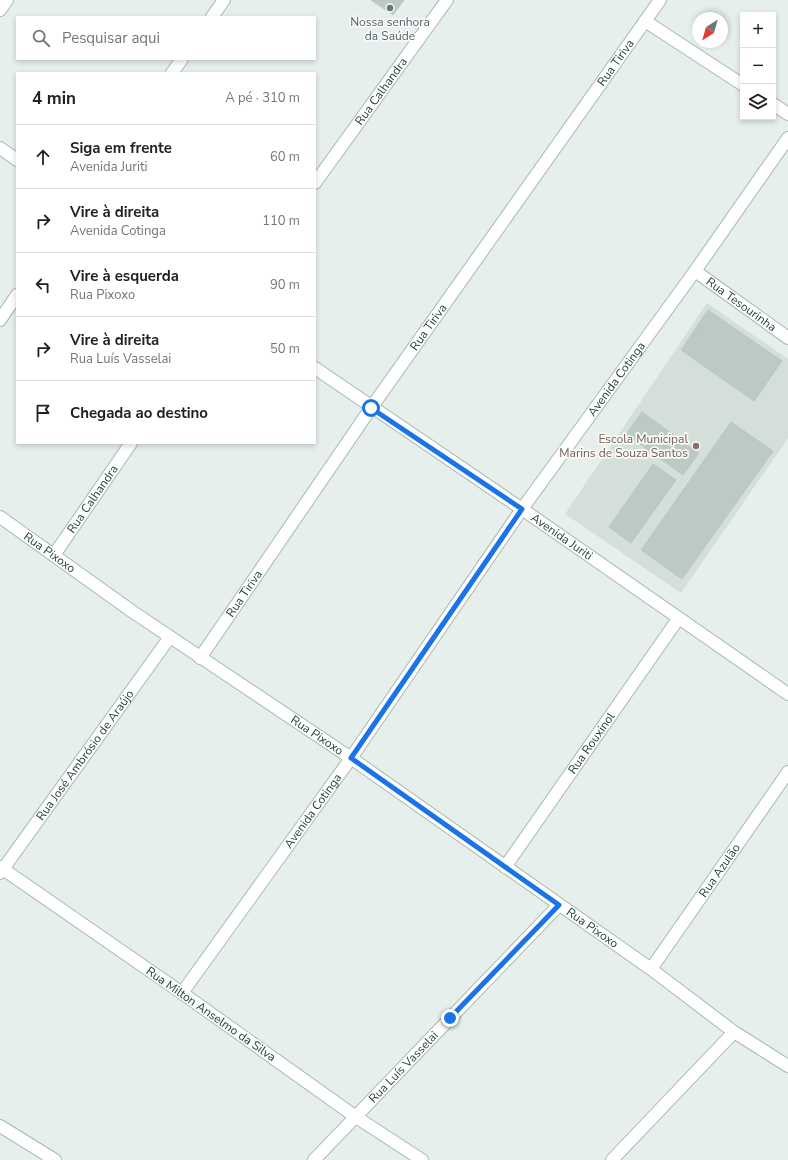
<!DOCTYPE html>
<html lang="pt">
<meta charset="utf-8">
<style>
:root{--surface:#fff;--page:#f2f2f2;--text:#202124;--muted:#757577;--line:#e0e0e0}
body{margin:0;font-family:"Nunito Sans",sans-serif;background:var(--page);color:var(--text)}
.controls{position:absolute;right:12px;top:12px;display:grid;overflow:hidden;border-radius:0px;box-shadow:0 2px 6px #0003}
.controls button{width:36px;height:36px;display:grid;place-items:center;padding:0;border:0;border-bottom:1px solid var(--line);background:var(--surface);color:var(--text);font:20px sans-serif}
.compass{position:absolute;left:692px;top:12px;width:36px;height:36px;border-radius:50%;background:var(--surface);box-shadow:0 2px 6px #0003;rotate:217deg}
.stop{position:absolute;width:12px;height:12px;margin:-9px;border:3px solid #1a73e8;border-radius:50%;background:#fff}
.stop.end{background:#1a73e8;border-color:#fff;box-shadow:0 1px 4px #0008}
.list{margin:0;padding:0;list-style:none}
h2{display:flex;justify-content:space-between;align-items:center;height:52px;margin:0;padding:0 16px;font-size:17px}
h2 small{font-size:13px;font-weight:400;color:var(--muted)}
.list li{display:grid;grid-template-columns:26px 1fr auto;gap:12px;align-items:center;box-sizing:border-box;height:64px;padding:0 16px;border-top:1px solid var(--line)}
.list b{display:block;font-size:15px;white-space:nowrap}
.list p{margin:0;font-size:13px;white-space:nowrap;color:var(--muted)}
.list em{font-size:13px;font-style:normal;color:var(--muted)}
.icon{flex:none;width:22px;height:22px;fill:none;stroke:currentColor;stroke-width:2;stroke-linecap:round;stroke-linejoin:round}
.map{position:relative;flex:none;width:788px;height:1160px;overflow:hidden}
.search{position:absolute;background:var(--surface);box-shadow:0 2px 6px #0003;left:16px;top:16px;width:300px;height:44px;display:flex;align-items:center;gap:10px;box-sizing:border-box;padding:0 14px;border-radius:0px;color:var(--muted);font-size:15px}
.panel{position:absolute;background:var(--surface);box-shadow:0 2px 6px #0003;left:16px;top:72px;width:300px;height:372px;border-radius:0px}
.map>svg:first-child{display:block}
</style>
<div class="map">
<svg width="788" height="1160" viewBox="0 0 788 1160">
<rect width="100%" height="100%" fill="#e6efeb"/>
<path fill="#d4dfda" d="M707,303L788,359V438L681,593L565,514Z"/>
<path fill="#bbcac4" stroke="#b8c9c2" d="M371,0H404L393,15Z
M708,310L782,361L754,401L681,350Z
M642,412L699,453L683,475L626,434Z
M731,422L773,451L682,579L641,550Z
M653,464L676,480L631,543L609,527Z"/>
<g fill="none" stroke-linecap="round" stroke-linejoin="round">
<g stroke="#a8b8b2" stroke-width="14">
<g id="minor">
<path d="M0,10L7,0"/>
<path d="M212,17L224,0"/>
<path d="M645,21L743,85"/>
<path d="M172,73L182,59"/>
<path d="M773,104L788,114"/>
<path id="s1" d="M315,183L447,0"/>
<path id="s2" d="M695,271L788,338"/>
<path d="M0,320L17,295"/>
<path id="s3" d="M0,517L133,612L351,758L651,969L734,1032L788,1066"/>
<path id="s4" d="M54,555L131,443"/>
<path id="s5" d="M200,658L371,408L660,0"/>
<path id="s6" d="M0,867L3,869L170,637"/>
<path id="s7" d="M505,867L678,619"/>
<path id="s8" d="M651,969L788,772"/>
<path d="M182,993L356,1117L422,1160"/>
<path d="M0,1126L55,1160"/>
<path id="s9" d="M314,1160L559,905"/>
<path d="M612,1160L734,1032"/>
</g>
</g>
<g stroke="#a8b8b2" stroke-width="14">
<g id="tertiary">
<path d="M0,148L17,160"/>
<path id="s10" d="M315,368L522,509L788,694"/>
<path id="s11" d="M0,873L3,869L182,993L351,758L522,509L695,271L788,138"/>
</g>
</g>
<use href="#minor" stroke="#fff" stroke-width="12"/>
<use href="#tertiary" stroke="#fff" stroke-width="12"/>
</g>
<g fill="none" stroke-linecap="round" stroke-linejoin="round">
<path stroke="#1a73e8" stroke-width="5" d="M371,408L522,509L351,758L559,905L450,1018"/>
</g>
<circle fill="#6b7280" stroke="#f7fbf9" stroke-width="1.5" cx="390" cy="8" r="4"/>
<circle fill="#8d6e63" stroke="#f7fbf9" stroke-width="1.5" cx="696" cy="446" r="4"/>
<g text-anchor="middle" stroke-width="3.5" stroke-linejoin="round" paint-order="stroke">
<g font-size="12" fill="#5b616d" stroke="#f7fbf9">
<text x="390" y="26">Nossa senhora<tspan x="390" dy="14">da Saúde</tspan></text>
</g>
<g font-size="12" fill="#24423a" stroke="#f7fbf9">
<text dy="4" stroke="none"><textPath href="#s5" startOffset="726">Rua Tiriva</textPath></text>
<text dy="4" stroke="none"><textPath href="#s1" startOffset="113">Rua Calhandra</textPath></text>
<text dy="4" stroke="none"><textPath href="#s2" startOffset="57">Rua Tesourinha</textPath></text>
<text dy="4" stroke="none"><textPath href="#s5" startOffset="402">Rua Tiriva</textPath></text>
<text dy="4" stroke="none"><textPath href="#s11" startOffset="975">Avenida Cotinga</textPath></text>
<text dy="4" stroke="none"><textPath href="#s4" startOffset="68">Rua Calhandra</textPath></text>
<text dy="4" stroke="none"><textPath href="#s10" startOffset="299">Avenida Juriti</textPath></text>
<text dy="4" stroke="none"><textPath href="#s3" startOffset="61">Rua Pixoxo</textPath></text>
<text dy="4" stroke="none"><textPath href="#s5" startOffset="78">Rua Tiriva</textPath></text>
<text dy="4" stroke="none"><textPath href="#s3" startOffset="385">Rua Pixoxo</textPath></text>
<text dy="4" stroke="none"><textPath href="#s7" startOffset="151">Rua Rouxinol</textPath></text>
<text dy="4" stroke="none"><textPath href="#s6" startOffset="144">Rua José Ambrósio de Araújo</textPath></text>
<text dy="4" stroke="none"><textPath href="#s11" startOffset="447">Avenida Cotinga</textPath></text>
<text dy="4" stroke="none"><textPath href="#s8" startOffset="120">Rua Azulão</textPath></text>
<text dy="4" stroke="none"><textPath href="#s3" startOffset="721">Rua Pixoxo</textPath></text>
<text transform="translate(211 1014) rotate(35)" y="4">Rua Milton Anselmo da Silva</text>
<text dy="4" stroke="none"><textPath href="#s9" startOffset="129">Rua Luís Vasselai</textPath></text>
</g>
<g font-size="12" fill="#785e54" stroke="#f7fbf9" text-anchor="end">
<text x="688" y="443">Escola Municipal<tspan x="688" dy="14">Marins de Souza Santos</tspan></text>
</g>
</g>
</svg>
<div class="controls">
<button>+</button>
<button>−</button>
<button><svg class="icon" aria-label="layers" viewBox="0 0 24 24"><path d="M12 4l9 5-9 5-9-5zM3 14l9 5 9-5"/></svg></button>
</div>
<svg class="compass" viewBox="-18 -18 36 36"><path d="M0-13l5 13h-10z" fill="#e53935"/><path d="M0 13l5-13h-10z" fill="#757577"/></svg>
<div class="stop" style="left:371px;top:408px"></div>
<div class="stop end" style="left:450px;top:1018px"></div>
<div class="search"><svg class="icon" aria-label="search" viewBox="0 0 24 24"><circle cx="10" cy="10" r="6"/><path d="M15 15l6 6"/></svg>Pesquisar aqui</div>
<section class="panel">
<h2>4 min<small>A pé · 310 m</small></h2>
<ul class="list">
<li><svg class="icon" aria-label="ahead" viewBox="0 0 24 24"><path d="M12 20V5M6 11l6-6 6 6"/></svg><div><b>Siga em frente</b><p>Avenida Juriti</p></div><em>60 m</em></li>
<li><svg class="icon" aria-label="right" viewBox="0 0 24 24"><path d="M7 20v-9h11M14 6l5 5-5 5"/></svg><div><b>Vire à direita</b><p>Avenida Cotinga</p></div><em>110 m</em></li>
<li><svg class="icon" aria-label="left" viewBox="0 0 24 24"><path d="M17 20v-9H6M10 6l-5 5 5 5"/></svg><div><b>Vire à esquerda</b><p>Rua Pixoxo</p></div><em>90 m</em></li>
<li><svg class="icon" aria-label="right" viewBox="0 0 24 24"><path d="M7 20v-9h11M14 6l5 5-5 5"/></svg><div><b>Vire à direita</b><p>Rua Luís Vasselai</p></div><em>50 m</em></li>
<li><svg class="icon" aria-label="arrive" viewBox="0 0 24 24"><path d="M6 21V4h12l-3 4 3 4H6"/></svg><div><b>Chegada ao destino</b></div></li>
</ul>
</section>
</div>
